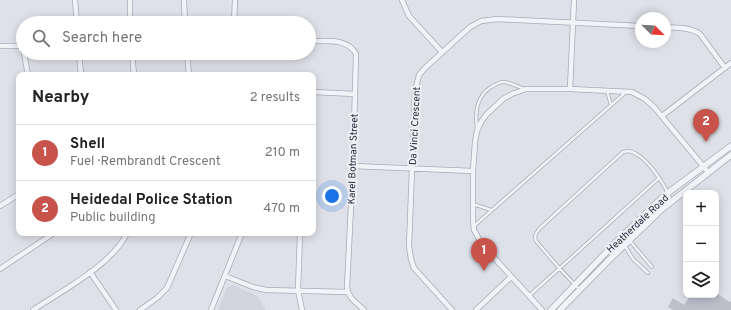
<!DOCTYPE html>
<meta charset="utf-8">
<style>
:root{--surface:#fff;--page:#f2f2f2;--text:#222;--muted:#767676;--line:#e0e0e0;--accent:#c8534a}
body{margin:0;font-family:Overpass,sans-serif;background:var(--page);color:var(--text)}
.controls{position:absolute;right:12px;bottom:12px;display:grid;overflow:hidden;border-radius:8px;box-shadow:0 2px 10px #0003}
.controls button{width:36px;height:36px;display:grid;place-items:center;padding:0;border:0;border-bottom:1px solid var(--line);background:var(--surface);color:var(--text);font:20px sans-serif}
.compass{position:absolute;left:635px;top:12px;width:36px;height:36px;border-radius:50%;background:var(--surface);box-shadow:0 2px 10px #0003;rotate:114deg}
.you{position:absolute;left:332px;top:196px;width:14px;height:14px;margin:-10px;border:3px solid #fff;border-radius:50%;background:#1a73e8;box-shadow:0 0 0 6px #1a73e833}
.badge{display:grid;place-items:center;width:26px;height:26px;border-radius:50%;background:var(--accent);color:#fff;font-size:13px;font-weight:700}
.pin{position:absolute;translate:-50% -33px;filter:drop-shadow(0 1px 2px #0008)}
.pin::after{content:'';position:absolute;top:21px;width:14px;height:12px;background:inherit;clip-path:polygon(0 0,100% 0,50% 100%)}
.list{margin:0;padding:0;list-style:none}
h2{display:flex;justify-content:space-between;align-items:center;height:52px;margin:0;padding:0 16px;font-size:17px}
h2 small{font-size:13px;font-weight:400;color:var(--muted)}
.list li{display:grid;grid-template-columns:26px 1fr auto;gap:12px;align-items:center;box-sizing:border-box;height:56px;padding:0 16px;border-top:1px solid var(--line)}
.list b{display:block;font-size:15px;white-space:nowrap}
.list p{margin:0;font-size:13px;white-space:nowrap;color:var(--muted)}
.list em{font-size:13px;font-style:normal;color:var(--muted)}
.icon{flex:none;width:22px;height:22px;fill:none;stroke:currentColor;stroke-width:2;stroke-linecap:round;stroke-linejoin:round}
.map{position:relative;flex:none;width:731px;height:310px;overflow:hidden}
.search{position:absolute;background:var(--surface);box-shadow:0 2px 10px #0003;left:16px;top:16px;width:300px;height:44px;display:flex;align-items:center;gap:10px;box-sizing:border-box;padding:0 14px;border-radius:22px;color:var(--muted);font-size:15px}
.panel{position:absolute;background:var(--surface);box-shadow:0 2px 10px #0003;left:16px;top:72px;width:300px;height:164px;border-radius:8px}
.map>svg:first-child{display:block}
</style>
<div class="map">
<svg width="731" height="310" viewBox="0 0 731 310">
<rect width="100%" height="100%" fill="#dfe1e8"/>
<path fill="#d2d3dd" d="M233,285L257,296L266,310H218L227,287Z"/>
<path fill="#bdbfcb" d="M716,293L730,302L731,301V310H673L668,307L673,298L684,305L691,295H716Z"/>
<g fill="none" stroke-linecap="round" stroke-linejoin="round">
<g stroke="#a8abb5" stroke-width="4">
<path id="service" d="M607,91L611,105
M477,129C475,112 476,97 491,87C495,85 499,82 503,82C510,82 518,87 524,89
M473,204L491,210
M474,226L626,92
M617,244L625,241H630L652,267
M625,246L633,259L648,273
M580,290L560,269L536,241C534,235 536,233 540,228L623,152C641,145 667,187 671,201
M529,296L659,178"/>
</g>
<g stroke="#a8abb5" stroke-width="6">
<path id="minor" d="M75,0L77,23
M184,0L185,23
M402,0L409,16L442,52
M130,23V0
M234,23L235,0
M665,27C677,28 690,27 700,34L725,68
M309,41C325,42 347,37 356,54L353,166L347,287C347,297 357,303 364,310
M0,46H23
M24,53L28,75
M79,53L81,75
M132,53L134,75
M187,53L189,75
M570,89L574,0
M313,92L355,94
M662,116L731,63
M353,166L473,171
M0,206L19,194
M300,233L298,290L302,310
M0,269L54,233
M90,272L116,310
M225,276L253,287L266,290L347,292
M33,310C62,291 113,264 127,233
M140,310L157,298L167,288L191,233
M211,310L242,233
M452,310L414,268L411,259L409,246L415,91L419,75L425,68L470,27L481,21L497,19L641,26
M476,310L511,277
M542,310L498,262L479,239L474,230L473,220V171L475,142L477,131L481,122L486,115L503,99L512,94L526,89H570L632,92L645,99L654,107L708,172"/>
</g>
<g stroke="#a8abb5" stroke-width="7">
<path id="tertiary" d="M551,310L618,240L665,195L731,146
M560,310L609,260L662,209L731,155"/>
</g>
<use href="#service" stroke="#f2f3f6" stroke-width="2.5"/>
<use href="#minor" stroke="#f2f3f6" stroke-width="4.5"/>
<use href="#tertiary" stroke="#f2f3f6" stroke-width="5.5"/>
</g>
<g text-anchor="middle" stroke-width="4" stroke-linejoin="round" paint-order="stroke">
<g font-size="10" fill="#292c3e" stroke="#eff0f6">
<text transform="translate(414 126) rotate(-87)" y="4">Da Vinci Crescent</text>
<text transform="translate(352 159) rotate(-88)" y="4">Karel Botman Street</text>
<text transform="translate(637 223) rotate(-43)" y="4">Heatherdale Road</text>
</g>
</g>
</svg>
<div class="controls">
<button>+</button>
<button>−</button>
<button><svg class="icon" aria-label="layers" viewBox="0 0 24 24"><path d="M12 4l9 5-9 5-9-5zM3 14l9 5 9-5"/></svg></button>
</div>
<svg class="compass" viewBox="-18 -18 36 36"><path d="M0-13l5 13h-10z" fill="#e53935"/><path d="M0 13l5-13h-10z" fill="#767676"/></svg>
<div class="you"></div>
<div class="pin badge" style="left:484px;top:271px">1</div>
<div class="pin badge" style="left:706px;top:142px">2</div>
<div class="search"><svg class="icon" aria-label="search" viewBox="0 0 24 24"><circle cx="10" cy="10" r="6"/><path d="M15 15l6 6"/></svg>Search here</div>
<section class="panel">
<h2>Nearby<small>2 results</small></h2>
<ul class="list">
<li><span class="badge">1</span><div><b>Shell</b><p>Fuel · Rembrandt Crescent</p></div><em>210 m</em></li>
<li><span class="badge">2</span><div><b>Heidedal Police Station</b><p>Public building</p></div><em>470 m</em></li>
</ul>
</section>
</div>
